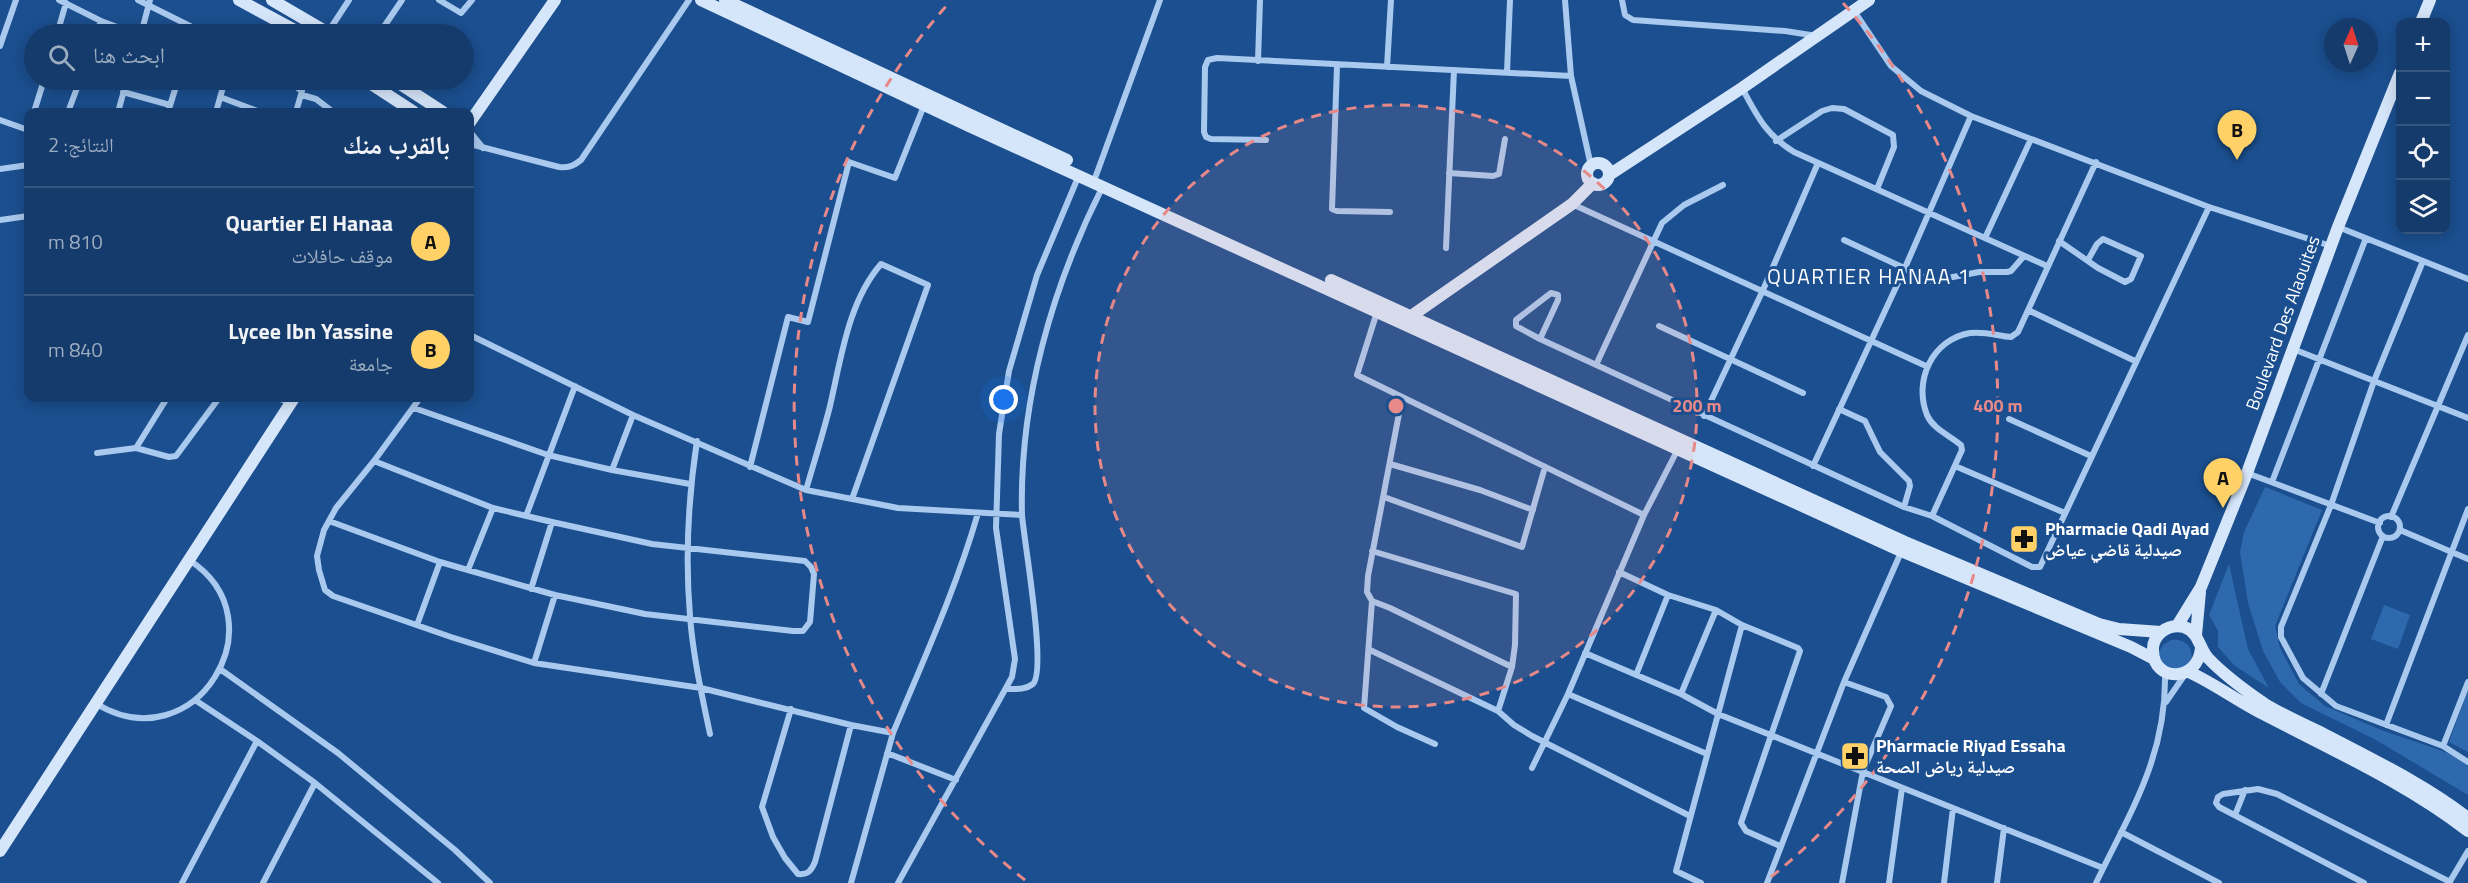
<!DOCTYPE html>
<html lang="ar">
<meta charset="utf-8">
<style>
:root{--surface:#143b6b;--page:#214673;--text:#f1f3f6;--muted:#9dadc1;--line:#33557e;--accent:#ffd166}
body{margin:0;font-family:"Titillium Web","Noto Naskh Arabic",sans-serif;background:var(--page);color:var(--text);direction:rtl}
.controls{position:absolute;right:18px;top:18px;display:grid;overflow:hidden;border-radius:12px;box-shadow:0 3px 15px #0003}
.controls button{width:54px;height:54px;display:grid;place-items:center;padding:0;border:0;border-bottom:2px solid var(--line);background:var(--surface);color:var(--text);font:30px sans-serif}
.compass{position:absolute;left:2324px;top:18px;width:54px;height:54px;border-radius:50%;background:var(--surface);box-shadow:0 3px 15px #0003;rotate:3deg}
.you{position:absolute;left:1004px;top:400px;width:21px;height:21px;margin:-15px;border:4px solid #fff;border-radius:50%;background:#1a73e8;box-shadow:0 0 0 9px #1a73e833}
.badge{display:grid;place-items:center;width:39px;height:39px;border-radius:50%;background:var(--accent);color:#111;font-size:20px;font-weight:700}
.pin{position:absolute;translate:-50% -50px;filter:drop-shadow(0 2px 3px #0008)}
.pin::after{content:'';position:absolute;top:32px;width:21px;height:18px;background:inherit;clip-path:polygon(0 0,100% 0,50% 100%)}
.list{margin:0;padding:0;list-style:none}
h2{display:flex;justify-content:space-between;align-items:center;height:78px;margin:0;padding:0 24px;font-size:26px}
h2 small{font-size:20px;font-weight:400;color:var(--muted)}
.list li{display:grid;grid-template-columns:39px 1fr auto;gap:18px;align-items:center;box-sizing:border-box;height:108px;padding:0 24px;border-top:2px solid var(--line)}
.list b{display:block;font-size:22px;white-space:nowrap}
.list p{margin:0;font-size:20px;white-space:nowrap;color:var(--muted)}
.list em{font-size:20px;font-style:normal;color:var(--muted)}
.icon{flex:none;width:33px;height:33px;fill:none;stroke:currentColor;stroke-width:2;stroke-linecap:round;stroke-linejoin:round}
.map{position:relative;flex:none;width:2468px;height:883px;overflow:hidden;direction:ltr}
.search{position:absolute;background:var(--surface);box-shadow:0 3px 15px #0003;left:24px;top:24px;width:450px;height:66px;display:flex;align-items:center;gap:15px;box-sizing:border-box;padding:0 21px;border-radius:33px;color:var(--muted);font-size:22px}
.panel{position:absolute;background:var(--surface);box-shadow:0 3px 15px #0003;left:24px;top:108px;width:450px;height:294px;border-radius:12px;direction:rtl}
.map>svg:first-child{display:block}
</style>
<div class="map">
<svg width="2468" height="883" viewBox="0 0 2468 883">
<rect width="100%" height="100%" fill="#1b4f8f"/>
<path fill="#2e69ad" d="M2265,487L2322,510L2275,626L2280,648L2299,684L2325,706L2381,730L2454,755L2468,766V795L2376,740L2301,703L2280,682L2263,651L2248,603L2240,552L2244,532Z
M2229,564L2248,649L2269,688L2235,666L2218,647V631L2209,615Z
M2384,605L2410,615L2398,649L2371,639Z
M2171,640C2189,638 2196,652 2189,668L2165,671L2158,653L2163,645Z
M2468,690V752L2449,742Z"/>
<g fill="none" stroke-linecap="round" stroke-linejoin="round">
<path stroke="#a9c9ee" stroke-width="6" d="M59,0L101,21L136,34
M138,0L206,34
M439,0L461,13L472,0
M1565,0L1571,76L1591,166
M1622,0L1625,15L1633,20L1785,31L1817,36
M1854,11L1891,66L1921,91L1971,116L2209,207L2331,246
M328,32L349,0
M57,34L66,3
M96,34L101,21
M141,34L150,0
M379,34L402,0
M0,46L16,0
M1258,61L1260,0
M1337,66L1332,209L1337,211L1390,212
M1387,67L1391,0
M1507,72L1510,0
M286,80L302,91L296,112
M1742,88C1757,116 1766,135 1794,152L2047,266
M123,92L170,105
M302,95L316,99L333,112
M220,97L260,112
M34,112L44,80
M68,112L80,80
M118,112L127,80
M168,112L178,80
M216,112L225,80
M0,120L28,130
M470,132L483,148
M1266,140L1211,139L1206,137L1204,132L1205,67L1208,60L1217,58L1571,76
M1776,141L1822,111L1832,108L1844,109L1893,135L1894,147L1877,189
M470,144L559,167C569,168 573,166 581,160L689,0
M0,169L28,165
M1449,173L1493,176L1499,174L1505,139
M1094,181L1160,0
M1572,204L1926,366
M0,220L28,216
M2338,227L2468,279
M1985,238L2031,139
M1844,240L1932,281L1979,272H2007L2011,271L2024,256
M2059,241L2098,268L2125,282L2131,279L2141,256L2103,239L2097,244L2088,260
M1446,248L1454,70
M2423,261L2374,381L2331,505L2281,627V637L2303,678L2336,706L2443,746L2468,762
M2028,310L2135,361
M1377,312L1357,375L1644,515
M1659,326L1803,393
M470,335L633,415L806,490
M1540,339L1558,300V295L1551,293L1516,320V326L1540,339L1904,507L1932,516L2032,567H2040L2209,207
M2293,349L2468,418
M1596,365L1662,223L1684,205L1723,185
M278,398L290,403
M420,398L374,461L336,508L324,530L317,556L319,570L325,590L333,596L451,637L534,663L701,688L851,725L893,733L851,883
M1402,398L1368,576L1367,592L1372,601L1364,708L1397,727L1435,744
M414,408L548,455L612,470L690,484
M1839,409L1865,421L1880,452L1909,481L1910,486L1904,507
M1704,416L1763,290L1818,163
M2009,419L2091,456
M697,441C688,500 685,557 690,616C693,656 702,696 710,734
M136,448L167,398
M97,453L136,448L169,457L176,456L219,398
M1390,464L1480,490L1533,510
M1813,466L1904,270L1971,116
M1955,466L2065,513
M750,467L788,317L808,322L849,162L895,178L925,103
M612,470L633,415
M2247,473L2380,523
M2272,482L2366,238
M1384,497L1522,547L1545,467
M852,499L928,285L881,264C848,302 841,359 830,406C823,434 814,462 806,490L898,508L1022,515C1019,401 1052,287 1103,186
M526,516L575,386
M1932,516L1962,450L1961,445C1949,435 1933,429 1927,415C1913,380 1933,339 1970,333C1985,331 1998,336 2011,337L2018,332L2096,162
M2378 527a11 11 0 1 1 22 0a11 11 0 1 1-22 0Z
M2391,517L2468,335
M329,521L440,562L555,595L645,614L793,631H803L810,622L814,574L811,567L805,561L652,544L552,522L493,508L374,461
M2400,530L2468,559
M1372,551L1516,594L1515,645L1512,667L1498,711
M468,570L493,508
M1619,572L1668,595L1716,610L1742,625L1676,871L1701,883
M531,589L552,522
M1372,601L1390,608L1512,667
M417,625L440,562
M1742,625L1798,648L1800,651L1741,823L1746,831L1780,846
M1370,650L1498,711L1514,725L1532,736L1690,816
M1585,653L1681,694L1718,714L2103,868
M534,663L555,595
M220,669L338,753L455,850L490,883
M1636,675L1668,595
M1006,689C1016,689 1025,690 1033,684C1047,670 1024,541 1022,515
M1568,694L1707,754
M1681,694L1716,610
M2321,694L2383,536
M195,700L257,741L315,783L438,883
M2166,702L2186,673
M95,703C195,765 283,620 189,560
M791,709L762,807L773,837L785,858L798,874C808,875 811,871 815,862L851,725
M2386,725L2468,509
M893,733C923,661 956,589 978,513
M2443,746L2468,682
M887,753L956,780
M1532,768L1568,694L1644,515L1678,449
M2235,815L2245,790
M2121,832L2219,883
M182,883L257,741
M263,883L315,783
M898,883L1012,677L1015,659L996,528L999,434L1009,371L1037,275L1079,175
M1767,883L1844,682L1902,550
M1842,883L1863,771L1891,706L1886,697L1844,682
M1889,883L1902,788
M1944,883L1953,808
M1997,883L2004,828
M2096,883C2131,810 2167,756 2165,672
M2364,883L2219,807L2216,803L2218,797L2223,794L2258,789L2277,794L2450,882
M2449,883L2468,851"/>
<path stroke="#d6e6fa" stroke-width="12" d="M239,0L302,34
M272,0L330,34
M701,0L969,126L1901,551L2131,647L2154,659
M725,0L1067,160
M2421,22L2430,0
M365,80L414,112
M394,80L443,112
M470,122L555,0
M1587 174a11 11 0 1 1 22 0a11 11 0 1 1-22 0Z
M1609,175L1742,88L1869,0
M1331,280L1905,542L2099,624L2119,629L2161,632
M1407,319L1572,204L1593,183
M2177,626L2201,587L2247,473L2338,227L2400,73
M2196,635L2200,592
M2201,648C2198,682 2154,683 2153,651C2152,635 2168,623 2184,627C2199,632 2199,648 2208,658C2224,675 2246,691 2265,704C2283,715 2303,724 2322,733C2370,758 2426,785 2468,818
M2189,672C2215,684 2239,702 2265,715C2334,751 2406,783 2468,831
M0,851L294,398"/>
</g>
<circle cx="1396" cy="406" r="301" fill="#e88989" fill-opacity=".12"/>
<g fill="none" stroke="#e88989" stroke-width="3" stroke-dasharray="10 8">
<circle cx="1396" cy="406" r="301"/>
<path d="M1025 880A602 602 0 0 1 949 3M1843 3A602 602 0 0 1 1767 880"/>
</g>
<defs>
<g id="pharmacy-square" transform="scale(1.5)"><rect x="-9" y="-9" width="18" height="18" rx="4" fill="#ffd166" stroke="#1b4f8f"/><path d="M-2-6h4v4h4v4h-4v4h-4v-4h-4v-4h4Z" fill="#111"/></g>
</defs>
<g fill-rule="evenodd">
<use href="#pharmacy-square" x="2024" y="539"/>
<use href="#pharmacy-square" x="1855" y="756"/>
</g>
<g text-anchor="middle" stroke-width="6" stroke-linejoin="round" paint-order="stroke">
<g font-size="18" fill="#fff" stroke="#1b4f8f">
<text transform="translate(2283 323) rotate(-70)" y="6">Boulevard Des Alaouites</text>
</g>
<g font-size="18" font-weight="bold" fill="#fff" stroke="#1b4f8f" text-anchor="start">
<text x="2045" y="535">Pharmacie Qadi Ayad<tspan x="2045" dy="21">صيدلية قاضي عياض</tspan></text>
<text x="1876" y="752">Pharmacie Riyad Essaha<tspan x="1876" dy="21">صيدلية رياض الصحة</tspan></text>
</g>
<g font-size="21" letter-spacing="1.5" fill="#fff" stroke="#1b4f8f">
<text x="1869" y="284">QUARTIER HANAA 1</text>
</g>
</g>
<circle cx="1396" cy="406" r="9" fill="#e88989" stroke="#1b4f8f" stroke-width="3"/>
<g font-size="18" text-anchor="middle" font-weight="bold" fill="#e88989" stroke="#1b4f8f" stroke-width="6" stroke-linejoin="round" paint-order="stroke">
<text x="1697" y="412">200 m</text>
<text x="1998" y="412">400 m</text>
</g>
</svg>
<div class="controls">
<button>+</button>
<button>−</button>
<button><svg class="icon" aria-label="locate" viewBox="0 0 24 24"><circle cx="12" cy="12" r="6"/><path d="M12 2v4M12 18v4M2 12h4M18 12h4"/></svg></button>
<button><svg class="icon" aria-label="layers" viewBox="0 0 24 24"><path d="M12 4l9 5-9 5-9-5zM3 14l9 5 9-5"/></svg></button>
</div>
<svg class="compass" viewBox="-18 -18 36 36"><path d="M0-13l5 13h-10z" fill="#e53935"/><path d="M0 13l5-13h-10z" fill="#9dadc1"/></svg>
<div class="you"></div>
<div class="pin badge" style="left:2223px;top:508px">A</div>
<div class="pin badge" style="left:2237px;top:160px">B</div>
<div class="search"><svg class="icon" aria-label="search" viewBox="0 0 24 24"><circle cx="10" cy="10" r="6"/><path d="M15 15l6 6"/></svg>ابحث هنا</div>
<section class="panel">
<h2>بالقرب منك<small>النتائج: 2</small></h2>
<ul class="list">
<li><span class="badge">A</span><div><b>Quartier El Hanaa</b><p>موقف حافلات</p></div><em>810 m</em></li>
<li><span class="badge">B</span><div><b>Lycee Ibn Yassine</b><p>جامعة</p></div><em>840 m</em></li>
</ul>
</section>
</div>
